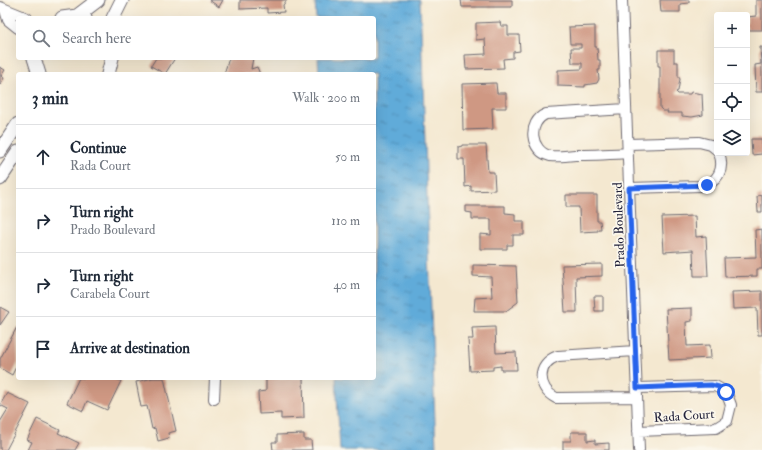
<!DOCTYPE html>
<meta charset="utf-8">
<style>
:root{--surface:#fff;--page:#f2f2f3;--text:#1f2937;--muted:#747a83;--line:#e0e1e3}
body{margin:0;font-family:"IM FELL Double Pica",serif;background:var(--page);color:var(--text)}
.controls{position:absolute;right:12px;top:12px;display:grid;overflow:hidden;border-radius:4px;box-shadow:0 4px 16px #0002}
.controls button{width:36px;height:36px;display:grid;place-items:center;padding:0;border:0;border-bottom:1px solid var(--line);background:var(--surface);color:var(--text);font:20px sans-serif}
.stop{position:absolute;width:12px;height:12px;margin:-9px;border:3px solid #2563eb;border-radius:50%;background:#fff}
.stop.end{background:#2563eb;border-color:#fff;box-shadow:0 1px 4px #0008}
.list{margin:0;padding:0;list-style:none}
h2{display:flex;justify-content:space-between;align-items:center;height:52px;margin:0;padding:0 16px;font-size:17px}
h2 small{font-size:13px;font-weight:400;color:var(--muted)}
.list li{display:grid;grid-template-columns:26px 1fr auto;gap:12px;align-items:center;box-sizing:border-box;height:64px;padding:0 16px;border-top:1px solid var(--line)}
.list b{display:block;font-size:15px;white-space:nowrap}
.list p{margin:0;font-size:13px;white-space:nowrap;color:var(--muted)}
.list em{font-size:13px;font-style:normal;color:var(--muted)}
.icon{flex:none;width:22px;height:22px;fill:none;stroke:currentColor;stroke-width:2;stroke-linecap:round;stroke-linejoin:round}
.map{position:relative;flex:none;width:762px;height:450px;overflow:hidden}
.search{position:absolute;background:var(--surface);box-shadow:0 4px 16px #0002;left:16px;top:16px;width:360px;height:44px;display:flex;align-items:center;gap:10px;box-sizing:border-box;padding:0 14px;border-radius:4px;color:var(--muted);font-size:15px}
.panel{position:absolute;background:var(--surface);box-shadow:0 4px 16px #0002;left:16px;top:72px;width:360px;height:308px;border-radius:4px}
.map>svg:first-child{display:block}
</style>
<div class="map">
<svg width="762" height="450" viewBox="0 0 762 450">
<defs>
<pattern id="water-ripples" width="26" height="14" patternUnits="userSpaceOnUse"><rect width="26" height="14" fill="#60abd9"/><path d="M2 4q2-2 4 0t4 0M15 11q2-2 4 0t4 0" fill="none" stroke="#4f8bb1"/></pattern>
</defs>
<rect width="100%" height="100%" fill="#fbf7ec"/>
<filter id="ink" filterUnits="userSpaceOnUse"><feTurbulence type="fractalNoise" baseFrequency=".025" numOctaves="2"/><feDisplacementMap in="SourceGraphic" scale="8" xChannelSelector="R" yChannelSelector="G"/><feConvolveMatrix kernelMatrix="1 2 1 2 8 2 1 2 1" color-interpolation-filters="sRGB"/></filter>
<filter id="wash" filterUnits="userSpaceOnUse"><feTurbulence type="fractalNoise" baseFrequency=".012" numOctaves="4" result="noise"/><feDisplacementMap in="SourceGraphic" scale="16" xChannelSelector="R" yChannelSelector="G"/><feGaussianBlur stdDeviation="0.9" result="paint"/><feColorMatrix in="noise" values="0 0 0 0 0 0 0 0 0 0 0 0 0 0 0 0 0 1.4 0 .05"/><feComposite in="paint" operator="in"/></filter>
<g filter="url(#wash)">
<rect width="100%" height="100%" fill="#f4e8d0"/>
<path fill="url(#water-ripples)" stroke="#41668a" d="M315,0H420L436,450H340L336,378H374V74H319L318,58H374V18H316Z"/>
<g id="blocks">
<path fill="#cf9883" d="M209,0H223L219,7Z
M240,0H287L283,5L284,12L267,13V8L240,9Z
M461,0H512V7H462Z
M660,0H689V3L680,4V12H661Z
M756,0H762V30H747V17L756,16Z
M500,22L501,26H508V35H519L520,51L513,52V58L503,59L504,68L466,69L465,55L486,54L485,39L476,40V23Z
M595,26V47H597L598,60H600V70H598L599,79L597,83L585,85V87L558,86V70L582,69V63H572L571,48H581V44H570L569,27Z
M760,47H762V92H756L755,65L761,64Z
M658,50H674V62H678V76L680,79L678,91L676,92L678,94H690L691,92L702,94L703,115L692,117L682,116V113H667L668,111H663L660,108V66H658Z
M156,58H175L165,74L151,66Z
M229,58H253L251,69L257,67L260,74H224Z
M0,67L5,70L1,76L4,78L0,85Z
M496,83L497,93H506V108H492L493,129L463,130L462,84Z
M751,139H762V154L752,155Z
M462,145H486L488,172H494L495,190L471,191V186L465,187L464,159H458V147L462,146Z
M566,195H597V221H600L601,229H598V231L580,232L579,207H566Z
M762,195V212H758L757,196Z
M466,206H505V213L515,214V221H524V235H513V245H507V249H480V234L491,235V219H472V213L466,212Z
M695,216L696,237L706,236L708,276H694L693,250L664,252L662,217Z
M762,229V269H757V276L725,277L724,258L756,257L755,230Z
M602,264V276L576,277L577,312H565L562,265Z
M473,265L516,266L518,302L506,311H474L475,298L492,297L491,277L473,276Z
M762,291V335H758L757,308L733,309L732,292Z
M594,296H603V311H595Z
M0,307L9,312L0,325Z
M692,308V321L686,322L687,346L710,345L711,358L669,360L666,309Z
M17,327L18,363L12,375L0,368V359Z
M495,327L496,353L516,352L517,370H501V366L493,367V370L470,371L468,339H473L472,328Z
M79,378H113L121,381L107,410L87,401L83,411L67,403Z
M153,378H164L176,431L168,433L169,438L158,441L155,428L152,429L147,406L141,407L136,382Z
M266,378H303L304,418L281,419V413L259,414L258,392L266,391Z
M7,393L30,404L6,450H2L0,449V422L8,409L0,405Z
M37,419L60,430L58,433L79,443L75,450H28L32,442L27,440Z
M571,432H587V441L595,440V444L609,443V450H563V441H571Z
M304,434V440H311L312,450H273L272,442H277V435Z"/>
</g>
</g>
<g filter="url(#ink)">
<use href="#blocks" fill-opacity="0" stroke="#6c676f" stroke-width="1"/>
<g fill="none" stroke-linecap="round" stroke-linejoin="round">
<g stroke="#6c676f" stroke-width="12">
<path id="minor" d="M622,0L639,450
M0,7L27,18
M5,10L8,20L18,28
M626,109L546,114C527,122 530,151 550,156C558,157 567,156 575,155C593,155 610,154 628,153
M628,144L699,142L711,145L717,150
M629,188L701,186C718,183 725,169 719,153
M635,351L558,356C536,363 537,389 556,398L637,397
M637,388L715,386L726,392L731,405L727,421L716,428L638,431
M214,399L215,378"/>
</g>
<g stroke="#6c676f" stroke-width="15">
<path id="tertiary" d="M77,16L98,0
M62,18L77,16L85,18
M113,18L122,0
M34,58L39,74
M108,74L112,58
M0,151L18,124
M0,179L18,152"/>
</g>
<use href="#minor" stroke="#fff" stroke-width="10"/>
<use href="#tertiary" stroke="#fff" stroke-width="13"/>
</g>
</g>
<g fill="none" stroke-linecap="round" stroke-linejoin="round" filter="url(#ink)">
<path stroke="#2563eb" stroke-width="5" d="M707,185L629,188L637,388L711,385L719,387L726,392"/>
</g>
<g text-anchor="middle" stroke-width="3.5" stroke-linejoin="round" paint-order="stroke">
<g font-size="13" fill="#22223b" stroke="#fbf7ec">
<text transform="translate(618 225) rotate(-92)" y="5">Prado Boulevard</text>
<text transform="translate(684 415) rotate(-4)" y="5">Rada Court</text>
</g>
</g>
</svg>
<div class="controls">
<button>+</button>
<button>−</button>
<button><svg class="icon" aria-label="locate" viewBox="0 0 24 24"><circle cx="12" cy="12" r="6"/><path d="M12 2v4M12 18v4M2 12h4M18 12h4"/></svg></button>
<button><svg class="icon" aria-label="layers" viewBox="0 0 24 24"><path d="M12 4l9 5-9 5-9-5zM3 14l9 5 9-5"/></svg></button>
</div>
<div class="stop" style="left:726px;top:392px"></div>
<div class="stop end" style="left:707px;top:185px"></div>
<div class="search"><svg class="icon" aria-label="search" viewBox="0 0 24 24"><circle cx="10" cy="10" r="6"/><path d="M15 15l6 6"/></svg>Search here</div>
<section class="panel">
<h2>3 min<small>Walk · 200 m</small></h2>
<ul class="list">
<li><svg class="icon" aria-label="ahead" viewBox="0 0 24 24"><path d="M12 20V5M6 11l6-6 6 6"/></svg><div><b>Continue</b><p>Rada Court</p></div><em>50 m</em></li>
<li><svg class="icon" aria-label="right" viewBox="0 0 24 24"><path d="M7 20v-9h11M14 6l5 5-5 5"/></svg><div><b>Turn right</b><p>Prado Boulevard</p></div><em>110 m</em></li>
<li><svg class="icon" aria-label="right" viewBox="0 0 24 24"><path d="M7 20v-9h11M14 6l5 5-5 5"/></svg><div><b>Turn right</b><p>Carabela Court</p></div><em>40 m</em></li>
<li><svg class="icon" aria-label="arrive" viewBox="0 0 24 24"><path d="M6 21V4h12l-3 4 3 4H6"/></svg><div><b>Arrive at destination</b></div></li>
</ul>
</section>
</div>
